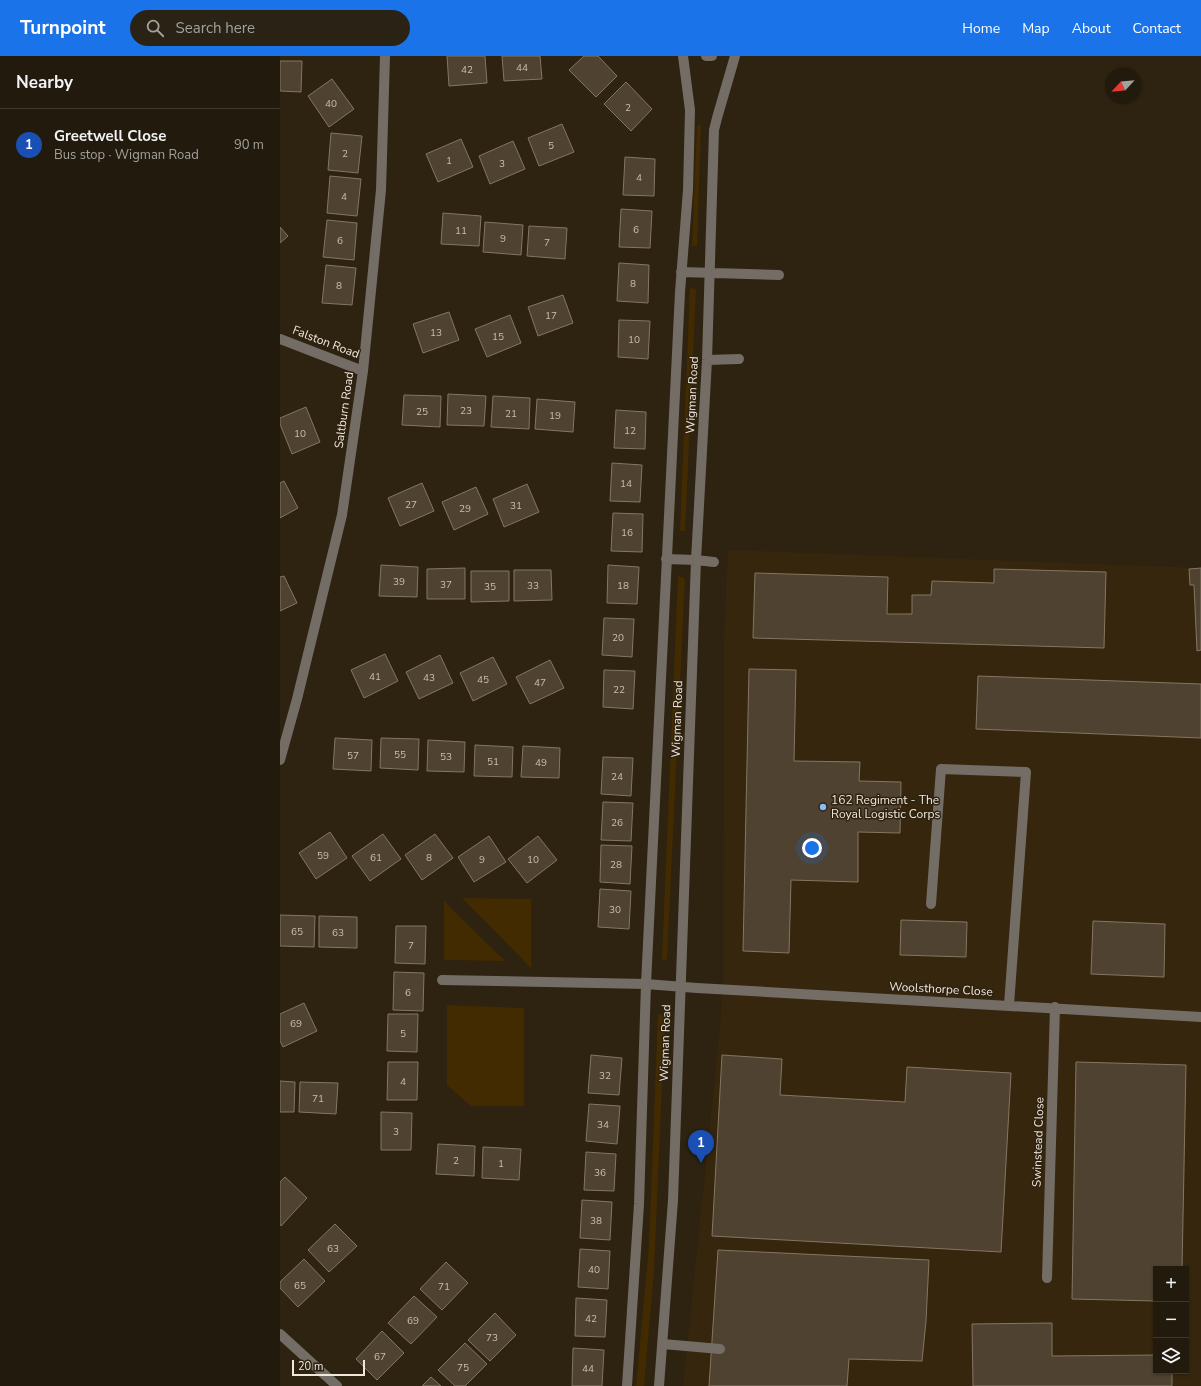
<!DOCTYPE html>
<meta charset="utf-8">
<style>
:root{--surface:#221a0c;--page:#2a2315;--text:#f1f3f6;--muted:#a2a19d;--line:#3f382d;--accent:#1a73e8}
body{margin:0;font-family:"Nunito Sans",sans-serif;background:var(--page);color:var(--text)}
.controls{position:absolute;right:12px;bottom:12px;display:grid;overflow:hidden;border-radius:0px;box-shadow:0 1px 3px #0004}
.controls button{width:36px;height:36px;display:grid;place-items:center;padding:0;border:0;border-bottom:1px solid var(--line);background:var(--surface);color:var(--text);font:20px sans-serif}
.compass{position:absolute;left:825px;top:12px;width:36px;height:36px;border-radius:50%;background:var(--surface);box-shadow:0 1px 3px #0004;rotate:244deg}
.scale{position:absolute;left:12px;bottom:10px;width:73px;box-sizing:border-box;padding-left:4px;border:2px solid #f0e8dd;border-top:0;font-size:11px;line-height:14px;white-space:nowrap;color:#f0e8dd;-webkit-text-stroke:3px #2e2210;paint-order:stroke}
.you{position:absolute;left:532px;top:792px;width:14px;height:14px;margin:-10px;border:3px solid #fff;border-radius:50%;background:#1a73e8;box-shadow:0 0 0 6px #1a73e833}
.badge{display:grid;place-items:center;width:26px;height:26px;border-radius:50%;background:var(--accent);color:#fff;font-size:13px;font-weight:700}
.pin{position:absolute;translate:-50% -33px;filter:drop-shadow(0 1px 2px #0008)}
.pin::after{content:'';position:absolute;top:21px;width:14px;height:12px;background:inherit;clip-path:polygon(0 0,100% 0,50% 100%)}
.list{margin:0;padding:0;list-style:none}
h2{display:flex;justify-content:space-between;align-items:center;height:52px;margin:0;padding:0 16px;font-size:17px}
h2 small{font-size:13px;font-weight:400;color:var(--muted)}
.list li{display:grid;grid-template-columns:26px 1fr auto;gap:12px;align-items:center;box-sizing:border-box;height:72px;padding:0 16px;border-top:1px solid var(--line)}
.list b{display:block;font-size:15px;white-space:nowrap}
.list p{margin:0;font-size:13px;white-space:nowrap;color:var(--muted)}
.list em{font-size:13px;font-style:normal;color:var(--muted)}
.icon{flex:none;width:22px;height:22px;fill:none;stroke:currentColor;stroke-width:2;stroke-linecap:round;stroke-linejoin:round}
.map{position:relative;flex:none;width:921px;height:1330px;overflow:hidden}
header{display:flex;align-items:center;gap:24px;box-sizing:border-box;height:56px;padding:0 20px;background:var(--accent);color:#fff}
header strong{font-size:19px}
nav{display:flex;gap:22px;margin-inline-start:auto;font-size:14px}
.search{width:280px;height:36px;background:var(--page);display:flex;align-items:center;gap:10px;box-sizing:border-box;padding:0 14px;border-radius:22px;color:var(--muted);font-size:15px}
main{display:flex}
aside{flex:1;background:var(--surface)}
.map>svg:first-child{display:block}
</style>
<header>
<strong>Turnpoint</strong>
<div class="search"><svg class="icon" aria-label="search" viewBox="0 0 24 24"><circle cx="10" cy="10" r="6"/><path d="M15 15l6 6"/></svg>Search here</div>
<nav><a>Home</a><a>Map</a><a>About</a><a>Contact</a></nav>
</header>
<main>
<aside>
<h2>Nearby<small></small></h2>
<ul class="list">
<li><span class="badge" style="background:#1a4fb4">1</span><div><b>Greetwell Close</b><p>Bus stop · Wigman Road</p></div><em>90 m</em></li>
</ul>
</aside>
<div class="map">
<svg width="921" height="1330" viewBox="0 0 921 1330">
<rect width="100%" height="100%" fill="#2e2210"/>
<path fill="#36260e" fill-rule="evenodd" d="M448,494L921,512V1330H403L440,972L443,919L444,586ZM876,1213H906V1315H876Z"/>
<path fill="#432b01" d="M417,69H421L417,190H412Z
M410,232L416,233L405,475H400Z
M398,520L405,522L387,903L382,905Z
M182,842L251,843V912Z
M164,845L225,905L164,904Z
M167,949L244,952V1050H191L167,1029Z
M378,958L385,959L374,1215L364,1330H356L369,1190Z"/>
<path fill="#4f4230" stroke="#847662" d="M167,0H205L207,27L169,30Z
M222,0H260L262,23L224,25Z
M304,0H318L337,20L316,41L289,14Z
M0,5H22L21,36L0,35Z
M52,23L74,53L49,71L28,40Z
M346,26L372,53L351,75L324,48Z
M282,68L294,96L259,110L248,82Z
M51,77L82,80L78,117L48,114Z
M181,83L193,111L158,126L146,98Z
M233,85L245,113L210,128L199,100Z
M345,101L375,103L374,140L343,139Z
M50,120L81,123L77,160L47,157Z
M341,153L372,155L370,192L339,191Z
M163,157L201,160L199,190L161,188Z
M47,164L77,167L74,204L43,201Z
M205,166L243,169L241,199L203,196Z
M249,170L287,172L285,203L247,200Z
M0,171L8,180L0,187Z
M339,207L369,209L368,247L337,245Z
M46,209L76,212L72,249L42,247Z
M283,239L293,267L258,280L248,251Z
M169,256L179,284L143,297L133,268Z
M230,259L241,287L207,301L195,273Z
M339,264L370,265L368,303L338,301Z
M168,338L206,340L204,370L167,369Z
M124,339L161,340L160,371L122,369Z
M213,340L250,342L249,373L211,371Z
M257,343L295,346L293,376L255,373Z
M26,351L40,386L12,398L0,368V362Z
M336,354L366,356L365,393L334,392Z
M332,407L362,409L360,446L330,445Z
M4,425L18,452L0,462V427Z
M142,427L154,455L120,470L108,442Z
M247,428L259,456L224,471L213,443Z
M196,431L208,458L174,474L162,446Z
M333,457L363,458L362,496L331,495Z
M101,509L138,511L137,541L99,540Z
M328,509L359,511L357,548L327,547Z
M185,512V543H147V513Z
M921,512V594L917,595L914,529H910L909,513Z
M714,513L826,516L824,592L473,582L475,517L608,521L607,558H632V539H651L652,525L714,527Z
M234,514H271L272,544L234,545Z
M191,515H229V545L191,546Z
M4,520L17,547L0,555V521Z
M324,562L354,563L352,601L322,599Z
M105,598L118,625L84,642L71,614Z
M160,599L173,627L139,643L126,616Z
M213,601L227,628L193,645L180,617Z
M270,604L284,632L250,648L236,621Z
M469,613L516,614L514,705L580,706L579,725L621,726L620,777L578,776V826L511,824L509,897L463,895Z
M324,614L355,615L353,653L323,651Z
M698,620L921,628V682L696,673Z
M55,682L92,684L91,715L53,713Z
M101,682L139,683L138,714L100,712Z
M148,684L185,686L184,716L147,715Z
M195,689L233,691L232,721L194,720Z
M243,690L280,692L279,722L241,721Z
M323,701L353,702L351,740L321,738Z
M323,746L353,747L351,785L321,784Z
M50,776L67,802L36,823L19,797Z
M103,778L121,803L90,825L72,800Z
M155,778L173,802L142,824L125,799Z
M209,780L226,806L194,826L178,801Z
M258,780L277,804L247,827L228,803Z
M321,789L352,790L350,828L320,826Z
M320,833L351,835L349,873L318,871Z
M0,859L35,860L34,891L0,890Z
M39,860L77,861V892L39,891Z
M621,864L687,866L686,901L620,899Z
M813,865L885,868L884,921L811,918Z
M116,870H146L145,908L115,907Z
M114,916L144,917L143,955L113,954Z
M24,947L37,975L3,991L0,985V958Z
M108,958H138L137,996L107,995Z
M311,999L342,1002L339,1039L308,1037Z
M442,999L502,1003L500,1039L625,1046L627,1011L731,1017L721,1196L432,1180Z
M108,1006H138L137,1044H107Z
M796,1006L906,1009L902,1213H876V1245L792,1243Z
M0,1025L15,1026L14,1056H0Z
M20,1026L58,1027L56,1058L19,1056Z
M309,1048L340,1050L337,1088L306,1085Z
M101,1056L132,1057L131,1094H101Z
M158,1088L195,1090L194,1120L156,1118Z
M203,1091L241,1093L239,1124L202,1122Z
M306,1096L336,1098L334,1135L304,1134Z
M5,1121L27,1142L1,1170L0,1168V1126Z
M302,1144L332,1146L330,1184L300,1182Z
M55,1168L77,1190L49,1216L28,1194Z
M300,1193L330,1195L328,1233L298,1231Z
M438,1194L649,1204L646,1265L642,1305L569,1303L567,1330H429Z
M24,1203L45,1225L18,1251L0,1232V1226Z
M166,1206L188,1227L162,1254L140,1233Z
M134,1240L157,1261L131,1288L108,1267Z
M296,1242L327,1244L325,1281L295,1280Z
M215,1257L236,1279L210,1305L188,1284Z
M772,1267V1300L876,1299V1315H892V1330H693L692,1268Z
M102,1275L124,1297L97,1324L76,1303Z
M185,1287L207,1308L185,1330H175L158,1314Z
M293,1292L324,1294L322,1330H292Z
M151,1321L161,1330H142Z"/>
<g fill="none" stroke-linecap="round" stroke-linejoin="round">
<path stroke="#746d65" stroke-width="10" d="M426,0H432
M401,216L499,219
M0,283L83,315
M427,304L459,303
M386,503L416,504L434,506
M0,704L17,643L62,459L83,315L101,134L105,0
M651,848L661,713L746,716L729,949
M162,924L366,928L417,932L921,961
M767,1222L775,951
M0,1278L57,1330
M383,1288L440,1293
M347,1330L359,1148L366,928L400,236L408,134L410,54L403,0
M379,1330L393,1144L416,504L427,304L434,74L437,62L455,0"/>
</g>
<circle fill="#88bafc" stroke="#2e2210" stroke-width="1.5" cx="543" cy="751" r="4"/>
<g text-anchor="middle" stroke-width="3" stroke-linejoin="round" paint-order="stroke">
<g font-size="10" fill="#c8beb2">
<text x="242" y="15">44</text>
<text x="187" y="17">42</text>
<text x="51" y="51">40</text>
<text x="348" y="55">2</text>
<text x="271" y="93">5</text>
<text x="65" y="101">2</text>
<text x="169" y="108">1</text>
<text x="222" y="111">3</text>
<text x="359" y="125">4</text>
<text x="64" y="144">4</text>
<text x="356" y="177">6</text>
<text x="181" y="178">11</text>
<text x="223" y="186">9</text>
<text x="60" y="188">6</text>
<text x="267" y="190">7</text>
<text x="353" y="231">8</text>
<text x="59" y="233">8</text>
<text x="271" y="263">17</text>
<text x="156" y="280">13</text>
<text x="218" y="284">15</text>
<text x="354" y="287">10</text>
<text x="186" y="358">23</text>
<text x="142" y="359">25</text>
<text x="231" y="361">21</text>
<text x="275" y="363">19</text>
<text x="350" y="378">12</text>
<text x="20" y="381">10</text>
<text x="346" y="431">14</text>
<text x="131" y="452">27</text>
<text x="236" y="453">31</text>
<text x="185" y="456">29</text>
<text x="347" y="480">16</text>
<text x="119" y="529">39</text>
<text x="166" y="532">37</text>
<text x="253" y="533">33</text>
<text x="343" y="533">18</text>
<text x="210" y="534">35</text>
<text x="338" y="585">20</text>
<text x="95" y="624">41</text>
<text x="149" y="625">43</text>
<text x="203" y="627">45</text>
<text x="260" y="630">47</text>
<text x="339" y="637">22</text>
<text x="120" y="702">55</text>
<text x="73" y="703">57</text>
<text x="166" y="704">53</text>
<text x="213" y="709">51</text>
<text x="261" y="710">49</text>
<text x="337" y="724">24</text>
<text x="337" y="770">26</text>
<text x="43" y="803">59</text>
<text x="96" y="805">61</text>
<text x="149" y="805">8</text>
<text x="202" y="807">9</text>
<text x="253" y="807">10</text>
<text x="336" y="812">28</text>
<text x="335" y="857">30</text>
<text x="17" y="879">65</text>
<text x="58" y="880">63</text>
<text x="131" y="893">7</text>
<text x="128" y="940">6</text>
<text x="16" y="971">69</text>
<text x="123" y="981">5</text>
<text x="325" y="1023">32</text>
<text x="123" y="1029">4</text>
<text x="38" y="1046">71</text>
<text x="323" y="1072">34</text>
<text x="116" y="1079">3</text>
<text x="176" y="1108">2</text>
<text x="221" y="1111">1</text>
<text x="320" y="1120">36</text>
<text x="316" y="1168">38</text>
<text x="53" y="1196">63</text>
<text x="314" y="1217">40</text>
<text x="20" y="1233">65</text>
<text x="164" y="1234">71</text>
<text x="311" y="1266">42</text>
<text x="133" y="1268">69</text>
<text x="212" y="1285">73</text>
<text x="100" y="1304">67</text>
<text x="183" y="1315">75</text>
<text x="308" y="1316">44</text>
</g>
<g font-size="12" fill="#f0e8dd" stroke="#2e2210">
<text transform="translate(46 286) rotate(21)" y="4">Falston Road</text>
<text transform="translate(412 339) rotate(-87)" y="4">Wigman Road</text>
<text transform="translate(64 354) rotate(-82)" y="4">Saltburn Road</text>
<text transform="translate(397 663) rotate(-88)" y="4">Wigman Road</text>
<text transform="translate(661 933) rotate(3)" y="4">Woolsthorpe Close</text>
<text transform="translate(385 987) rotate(-88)" y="4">Wigman Road</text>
<text transform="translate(758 1086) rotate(-88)" y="4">Swinstead Close</text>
</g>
<g font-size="12" fill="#f0e8dd" stroke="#2e2210" text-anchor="start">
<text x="551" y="748">162 Regiment - The<tspan x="551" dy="14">Royal Logistic Corps</tspan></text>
</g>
</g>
</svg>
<div class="controls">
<button>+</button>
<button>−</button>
<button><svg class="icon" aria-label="layers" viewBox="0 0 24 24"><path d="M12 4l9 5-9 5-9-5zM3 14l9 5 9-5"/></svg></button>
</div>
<svg class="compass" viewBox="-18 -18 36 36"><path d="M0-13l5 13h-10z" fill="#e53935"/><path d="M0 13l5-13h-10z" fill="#a2a19d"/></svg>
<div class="scale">20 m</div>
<div class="you"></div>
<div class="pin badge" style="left:421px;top:1107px;background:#1a4fb4">1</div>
</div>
</main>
